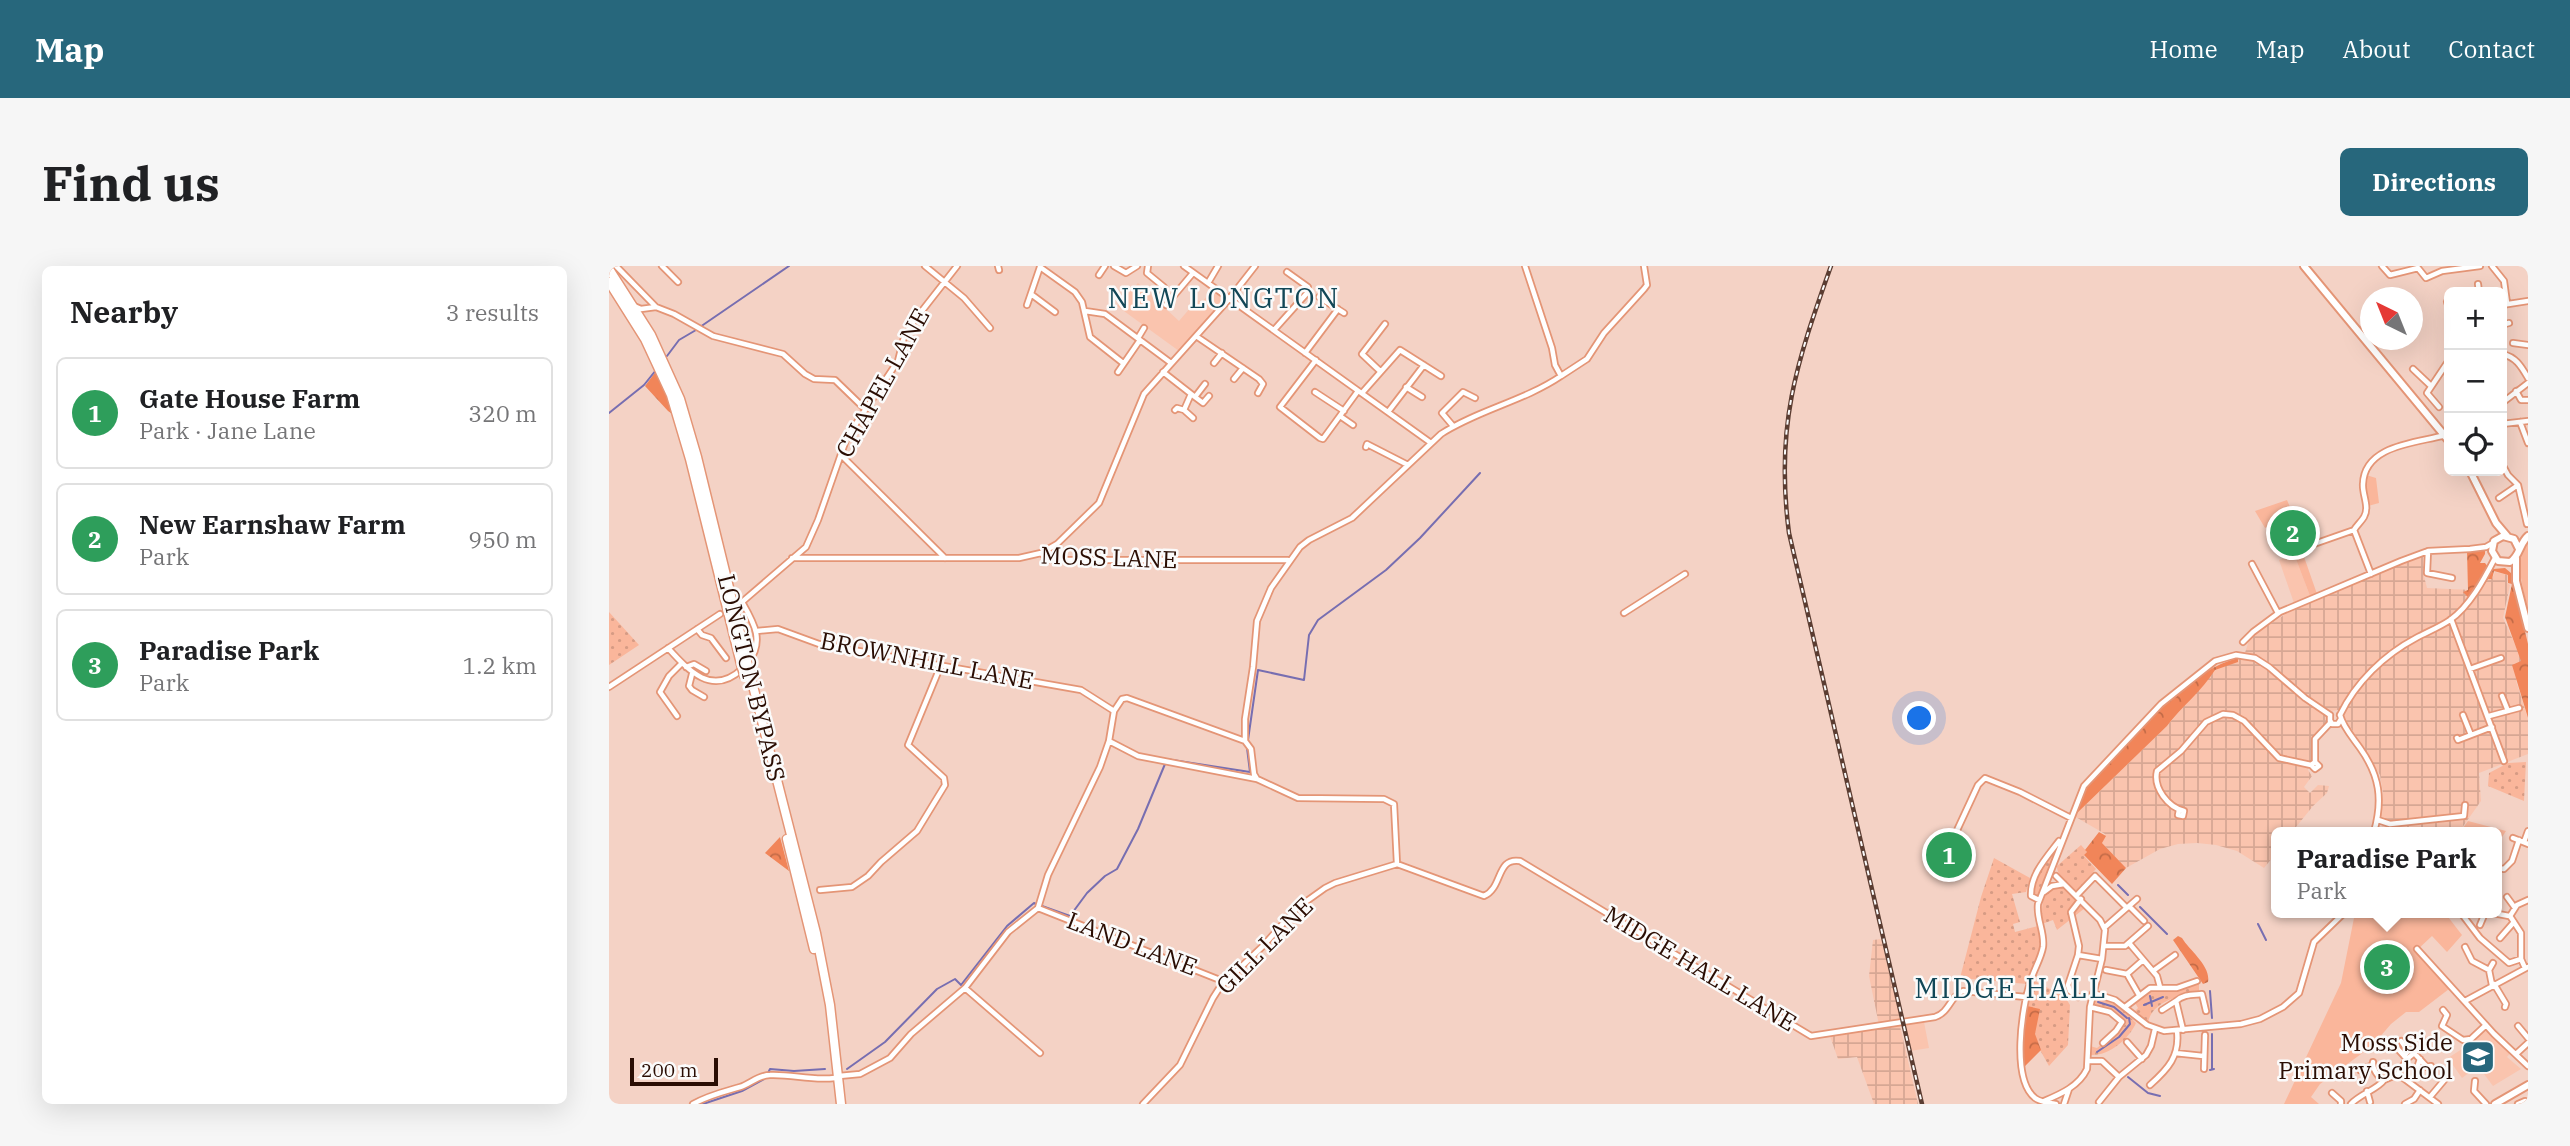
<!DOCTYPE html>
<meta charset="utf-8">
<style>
:root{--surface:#fff;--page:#f6f6f6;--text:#202124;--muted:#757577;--line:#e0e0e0;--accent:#27677c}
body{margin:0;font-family:"IBM Plex Serif",serif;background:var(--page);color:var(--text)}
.controls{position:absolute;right:21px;top:21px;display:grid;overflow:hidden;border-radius:10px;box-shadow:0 7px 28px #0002}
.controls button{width:63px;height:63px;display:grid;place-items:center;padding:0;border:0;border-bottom:2px solid var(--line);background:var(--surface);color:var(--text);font:35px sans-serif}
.compass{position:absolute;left:1751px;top:21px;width:63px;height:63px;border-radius:50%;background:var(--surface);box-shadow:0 7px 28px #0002;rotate:317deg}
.scale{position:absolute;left:21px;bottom:18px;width:88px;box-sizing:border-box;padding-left:7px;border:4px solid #2a0d03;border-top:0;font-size:19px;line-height:24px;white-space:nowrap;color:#2a0d03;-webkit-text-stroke:5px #fbfbfb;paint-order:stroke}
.you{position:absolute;left:1311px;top:453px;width:24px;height:24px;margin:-18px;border:5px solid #fff;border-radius:50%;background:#1a73e8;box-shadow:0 0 0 10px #1a73e833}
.badge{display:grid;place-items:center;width:46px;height:46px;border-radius:50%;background:var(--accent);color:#fff;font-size:23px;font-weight:700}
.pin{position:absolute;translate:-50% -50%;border:4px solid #fff;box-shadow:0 2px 7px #0006}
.popup{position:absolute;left:1662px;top:561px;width:231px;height:91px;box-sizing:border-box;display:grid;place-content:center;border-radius:10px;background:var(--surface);filter:drop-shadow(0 2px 5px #0005);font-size:23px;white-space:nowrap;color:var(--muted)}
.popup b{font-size:26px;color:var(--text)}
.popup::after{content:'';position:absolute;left:50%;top:100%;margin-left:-14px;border:14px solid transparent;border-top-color:var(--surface)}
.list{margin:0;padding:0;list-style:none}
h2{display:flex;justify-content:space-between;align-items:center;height:91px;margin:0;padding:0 28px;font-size:30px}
h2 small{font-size:23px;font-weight:400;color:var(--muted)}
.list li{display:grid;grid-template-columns:46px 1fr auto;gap:21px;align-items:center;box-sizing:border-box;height:112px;margin:0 14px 14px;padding:0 14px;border:2px solid var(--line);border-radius:10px}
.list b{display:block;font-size:26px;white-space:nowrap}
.list p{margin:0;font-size:23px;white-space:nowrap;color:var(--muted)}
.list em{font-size:23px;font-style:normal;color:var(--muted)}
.icon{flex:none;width:38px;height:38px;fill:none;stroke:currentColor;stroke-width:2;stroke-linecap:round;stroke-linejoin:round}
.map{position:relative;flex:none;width:1919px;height:838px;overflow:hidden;border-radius:10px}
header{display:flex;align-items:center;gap:42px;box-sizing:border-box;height:98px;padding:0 35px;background:var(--accent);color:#fff}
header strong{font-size:33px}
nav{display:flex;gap:38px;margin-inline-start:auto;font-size:24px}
.intro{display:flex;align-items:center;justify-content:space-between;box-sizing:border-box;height:168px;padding:0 42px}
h1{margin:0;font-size:49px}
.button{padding:18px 32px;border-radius:10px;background:var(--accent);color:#fff;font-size:24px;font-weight:700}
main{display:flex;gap:42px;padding:0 42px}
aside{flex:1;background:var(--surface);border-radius:10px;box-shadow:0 7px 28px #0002}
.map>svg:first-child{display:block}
</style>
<header>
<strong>Map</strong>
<nav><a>Home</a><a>Map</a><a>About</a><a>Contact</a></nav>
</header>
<div class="intro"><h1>Find us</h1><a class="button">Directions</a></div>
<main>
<aside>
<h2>Nearby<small>3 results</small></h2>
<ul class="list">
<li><span class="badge" style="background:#2e9e5b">1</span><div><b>Gate House Farm</b><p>Park · Jane Lane</p></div><em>320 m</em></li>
<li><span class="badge" style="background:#2e9e5b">2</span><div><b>New Earnshaw Farm</b><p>Park</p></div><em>950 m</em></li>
<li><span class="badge" style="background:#2e9e5b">3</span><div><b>Paradise Park</b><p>Park</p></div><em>1.2 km</em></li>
</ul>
</aside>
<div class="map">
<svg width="1919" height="838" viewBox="0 0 1919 838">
<defs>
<pattern id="industrial-grid" width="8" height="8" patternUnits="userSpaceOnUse" patternTransform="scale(1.75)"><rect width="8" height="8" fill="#fac4ae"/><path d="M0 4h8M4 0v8" fill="none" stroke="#d6a794"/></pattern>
<pattern id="grass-dots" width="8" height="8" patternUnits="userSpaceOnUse" patternTransform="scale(1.75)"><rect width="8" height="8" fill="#fab69b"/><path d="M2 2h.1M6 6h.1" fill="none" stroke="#d69b84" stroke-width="1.8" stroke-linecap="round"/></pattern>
<pattern id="forest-crowns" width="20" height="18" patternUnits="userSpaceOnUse" patternTransform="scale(1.75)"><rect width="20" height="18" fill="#f18559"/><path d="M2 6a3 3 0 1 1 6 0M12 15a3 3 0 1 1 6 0" fill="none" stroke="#c36b47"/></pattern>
</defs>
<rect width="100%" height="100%" fill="#f4d2c5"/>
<path fill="#fac4ae" d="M529,17L570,55L588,34L593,36L603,24L616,34L570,85L508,40Z
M1685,288L1701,330L1685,337L1670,294Z
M1315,756L1320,782L1301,785L1296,759Z
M1878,761L1903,785L1898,791L1912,803L1884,820L1869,800L1853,812L1839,792L1853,783Z"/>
<path fill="url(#industrial-grid)" d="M1814,290L1815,310L1818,322L1864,324L1880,313H1883L1886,306L1899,309L1898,317L1901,319L1894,352L1913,394L1907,415L1919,453V488L1870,507L1872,535L1850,566H1770L1774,559L1793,556L1777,555L1771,550L1774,527L1771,509L1734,449L1729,444L1722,445L1714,463L1703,472L1704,493L1701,495L1699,504L1703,510L1695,521L1701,527L1709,519L1720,520L1718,527L1704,540L1683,566H1668V586L1655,602L1628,585L1607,579L1588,577L1569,578L1551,583L1517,602L1493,577L1496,568L1465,550L1558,460L1606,403L1635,390L1641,371L1689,340L1770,305Z
M1272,673L1292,755L1270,759L1260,710L1264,674Z
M1291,760L1309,838H1265L1248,791L1229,793L1221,770Z"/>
<path fill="url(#grass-dots)" d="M0,346L30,379L0,399Z
M1917,496L1915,535L1879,520L1880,507L1899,497Z
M1450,579L1442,600L1435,612L1434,623L1427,631L1424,625C1427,607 1438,593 1450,579Z
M1472,579L1478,586L1475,590L1487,603L1467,625C1460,617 1448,612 1448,600Z
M1385,592L1421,612L1417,626L1403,628L1411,656L1404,658L1406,666L1429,660C1436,682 1425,698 1418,718L1351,712L1372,631Z
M1453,620L1476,642L1448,664L1444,654L1433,658C1433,639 1431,625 1453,620Z
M1424,714L1456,731L1461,739L1459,779L1440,800L1431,784L1415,801L1412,772Z
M1590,717V727C1572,728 1542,736 1539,757L1521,742L1526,745L1529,742L1525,735C1545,720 1565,723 1590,717Z
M1491,731L1508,738L1527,757C1520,773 1500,790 1482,789L1481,780L1488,782L1517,758L1504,746L1485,738L1486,732Z"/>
<path fill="url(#forest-crowns)" d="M48,104L65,149L59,145L36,120Z
M1872,283L1876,284V288L1871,297H1876L1879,301L1859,331L1854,326L1859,324L1858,285Z
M1896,302L1902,307L1919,378V452L1903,399L1912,395L1896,351L1903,318L1899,317V309L1885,305L1883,313H1879L1869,328H1867L1884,303Z
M1629,392V396L1606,404C1593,425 1573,440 1558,460L1465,550L1472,529L1479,519C1513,479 1578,404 1629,392Z
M1490,566L1497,570L1493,577L1517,602L1503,618L1475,589L1478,586L1476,584Z
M171,571L180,605L156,587Z
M1569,670L1573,672C1581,685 1602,700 1599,716L1594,718L1564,674Z
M1418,740L1431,743L1426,768L1432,784L1415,801L1412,772Z"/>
<path fill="#fab69b" d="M1757,209L1767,212L1770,237L1759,240Z
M1678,234L1697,279L1682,284L1671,256L1656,262L1646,245Z
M1919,272V343C1913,318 1905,296 1919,272Z
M1693,285L1708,328L1701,330L1685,288Z
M1859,555L1897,565L1888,579V566H1851Z
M1332,571L1343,577L1347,571L1363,580L1347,612L1319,596Z
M1746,647H1836L1853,669L1838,686L1823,670L1807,685L1840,723L1810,746H1797L1782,758L1763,780L1711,818L1702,831L1710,838H1675L1732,717Z"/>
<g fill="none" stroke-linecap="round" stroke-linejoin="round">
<path stroke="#776eb1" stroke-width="2" d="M91,61L180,0
M58,90L70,74L87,64
M0,147L35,119L47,104
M639,474L649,404L695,414L700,369L709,354L777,304L811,272L871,207
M557,493L641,506L638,482
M1509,619L1519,629
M433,640L461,650L478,627L496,610L508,603L529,563L556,498
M1531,641L1558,668
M1649,658L1657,674
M1601,725L1603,752
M1541,730L1543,740
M1489,736L1505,741L1518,752
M1535,739L1554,731
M1488,786L1510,771L1521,758L1520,752
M238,803L276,776L328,723L346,713L352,719L398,660L425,637L427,638
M1603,803V768
M1601,804L1605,803
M159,807L161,803L185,805L216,803
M1519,811L1539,827L1551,830
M94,838L133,825L155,813"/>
<g stroke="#e49576" stroke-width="8">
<path id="minor" d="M7,0L47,41
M53,0L69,16
M316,0L355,32L381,62
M389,0L390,4
M505,0L517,7L528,0
M539,0L538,7L555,21
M575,0L822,177
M1773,0L1781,9L1809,2L1817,12L1833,5L1871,0
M1883,0L1895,15L1898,37
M431,1L466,26L473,36L481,71L514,97
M490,9L496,0
M599,17L609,0
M1869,18L1870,26
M422,28L446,46
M710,31L735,47
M1838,36L1840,42
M418,39L431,1
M557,39L584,7
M1893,39L1919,35
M25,40L32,43L47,41L65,48L104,70L174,88L196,108L205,113L226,114L256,143
M476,45L496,48L562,97
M1804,59L1808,56
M1893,59L1900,57
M665,64L699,26V21L678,6
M587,70L650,113L654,118L649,127
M529,72L535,62
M1904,77L1919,79
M696,87L729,43
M1893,88C1907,91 1912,100 1919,112
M707,94L671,141L711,172L714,173L749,125
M605,97L613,87
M1804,103L1822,120
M771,105L753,88L776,58
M509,106L531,74
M554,106L586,131L596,118
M952,110L978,93L995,67L1035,23L1038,19L1035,0
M625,113L634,102
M797,121L813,131
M1907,125L1912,134H1919
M706,126L735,145
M753,127L791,84L832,110
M582,128L575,144L584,152
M586,131L594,137L600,130
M1893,137L1919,117
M1830,141L1818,127L1840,94
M566,144L568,142L575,144
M779,146L815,99
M731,150L744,159
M1911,156L1919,177
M1893,158L1919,155
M844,160L833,147L854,126L866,132
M757,181L758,178L799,199
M232,189L336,292
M1893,198L1899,209L1909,219L1918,258
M1890,232L1909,219
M1661,271L1674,267L1680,283L1685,285L1745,264
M1819,285L1818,307L1843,312
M432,287L440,294H679
M183,292H410L432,287L448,278L490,237L535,128L621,32L646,0
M1643,298L1669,347
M1762,308L1745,264C1748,259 1752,256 1755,251C1761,241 1753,228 1754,218C1755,180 1805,177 1833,170
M1015,347L1076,308
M1842,353L1895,495
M88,363L93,369L102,372L117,392
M148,365L169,363L210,378L472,424L505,445L500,475L491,501L439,609L429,642L399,666L356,722L302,768L281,792L251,808L230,810
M1634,376L1644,366L1671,346L1792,295L1819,285L1861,283L1877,281L1884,277
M59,382C79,404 103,431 133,403
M139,397C156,375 145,357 133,336L197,281L209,254L238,171L289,95L295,71L305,55L348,0
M77,401L85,398L97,405
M1861,403L1892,392
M83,408L80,420L83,424L95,431
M0,421L111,348
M1893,430L1899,445
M505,445L513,433L518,432L636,475
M1721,449V455L1723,458H1729L1732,453
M1731,449C1747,416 1775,389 1807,372C1818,366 1831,361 1841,354C1861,340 1875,313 1886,292
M1731,449C1734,461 1744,472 1751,482C1771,510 1774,534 1765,566
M1854,449L1862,469
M68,450L51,426L60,410L73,397
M1880,450L1910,442
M1848,472L1849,474L1883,461
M500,475L529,490L648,513L689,532L775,533L785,538L788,598
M1706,496V473L1722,456
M648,513L645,508L642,483L636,475V453L644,401L648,355L662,322L691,281L700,274L743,252L832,168C869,144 915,135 952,110L946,99L943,82L916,0
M1570,544L1569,549L1574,550L1575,545C1559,541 1544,522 1548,505L1572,485L1597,456L1614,448L1624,449L1635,455L1670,492L1702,499L1706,503L1710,500L1706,496L1702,499
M1769,554L1781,558L1855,550L1856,539
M1334,572L1343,575L1369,519L1376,512L1411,526L1462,552
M1904,572L1919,578
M1915,576L1919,565
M1888,602L1895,603L1903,595L1910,574
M211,624L243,621L259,610L272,596L308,565L336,519L335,512L299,479L332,399
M1435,626L1443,620L1455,618
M1468,629L1486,610L1518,642
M1898,631L1906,642
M1430,634L1422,630C1421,609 1437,592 1450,575
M1520,640L1535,655
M429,642L616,716
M1852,647L1871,672L1900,697L1912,693
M1884,647L1900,650
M1871,659L1876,647
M1496,661L1528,633
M1891,672L1905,656
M1520,677L1548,710L1551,721
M1495,680H1516L1539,660
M1856,681L1863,695L1880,704
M1808,683L1885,768L1919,800
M1469,689L1493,693
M1916,702L1912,693V667L1901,650L1908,639L1919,634
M1497,704L1518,708L1530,729
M1544,705L1566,689
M1518,708L1534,694
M1885,718L1897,738L1896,741
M1883,719L1880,704L1884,697
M356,722L431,787
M1484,727L1506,734L1538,759L1555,765L1632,758L1651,753L1674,741L1690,727L1705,676L1735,647
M1469,731L1461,725L1459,719L1469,689L1470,680L1462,646L1472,633
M1856,735L1919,701
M1481,741L1501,746L1513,756L1507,765L1494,777
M1516,741L1541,722H1568L1588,715
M1553,744L1567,735
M1834,744L1838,749L1833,760L1854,774L1862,773L1877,759
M1909,760L1919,772
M1574,764L1567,735C1575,728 1583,729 1593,728L1597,745
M1792,775L1799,785L1795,790
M1518,776L1533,793
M1786,780L1798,793L1789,808
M1566,787L1594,790
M1806,788L1818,801L1822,800
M1907,788L1919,777
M1798,793L1815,779L1814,774
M1479,795H1493L1510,811
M1764,796C1763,803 1769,811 1775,814L1789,808L1829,838
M1808,802L1811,793
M1595,803L1596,769
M1751,804L1764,799
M1866,815L1865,825L1877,838
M1541,819C1559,803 1571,790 1568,765
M1758,825L1761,836
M1723,827L1732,835V838
M1821,831L1837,812
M1435,835C1452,828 1470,820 1478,803L1481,741L1493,693L1496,664L1491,654L1447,610
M1490,836L1510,811L1537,789L1542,780L1546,763
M84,838C100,829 114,826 131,821C141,818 149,809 161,809C184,808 201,815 226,812
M534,838L571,799L604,732L611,721L654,680L688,642L716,622L726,617L788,598L875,630C894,622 887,591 911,595L1202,770L1326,751C1341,746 1341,730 1354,725L1417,731
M1447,838C1440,837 1431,836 1426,832C1402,813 1413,742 1421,717C1424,705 1432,693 1434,681C1436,666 1427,653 1429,638L1475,520L1552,438L1606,395L1627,389L1646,392L1660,401L1696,432L1721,449
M1455,838L1460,823
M1742,838C1751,828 1769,823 1775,814
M1796,838L1805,833L1811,824
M1909,838L1916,835L1918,838"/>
</g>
<g stroke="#e49576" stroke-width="10">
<path id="major" d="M1695,0L1840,175
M1861,205L1887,257L1898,270
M1910,283L1905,273L1894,270L1885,275L1883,285L1889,295L1901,296C1911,290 1910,278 1919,270
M1907,292V315L1919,362
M1886,838L1919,819"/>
</g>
<g stroke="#e49576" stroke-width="11">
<path id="highway" d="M0,3L42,69L71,133L88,191L138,395
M0,16L36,73L62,129L81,193L132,398
M141,408L207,667L221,739L232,838
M178,573L205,683"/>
</g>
<use href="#minor" stroke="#fff" stroke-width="4.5"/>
<use href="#major" stroke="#fff" stroke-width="6"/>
<use href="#highway" stroke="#fff" stroke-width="8"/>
<g stroke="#5b3d32" stroke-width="4.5">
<path id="rail" d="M1222,0C1187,98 1166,161 1180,267L1313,838"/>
</g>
<use href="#rail" stroke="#fbfbfb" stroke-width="2" stroke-dasharray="5" stroke-linecap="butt"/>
<g stroke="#e49576" stroke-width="11" stroke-linecap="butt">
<path id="highway-bridge" d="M138,395L141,408
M132,398L136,412"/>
</g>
<use href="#highway-bridge" stroke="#fff" stroke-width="8"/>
</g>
<defs>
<g id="school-square" transform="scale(1.75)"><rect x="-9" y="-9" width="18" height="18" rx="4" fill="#27677c" stroke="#fbfbfb"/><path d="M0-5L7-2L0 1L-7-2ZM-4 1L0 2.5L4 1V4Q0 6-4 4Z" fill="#fff"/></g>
</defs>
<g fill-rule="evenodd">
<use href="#school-square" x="1869" y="791"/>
</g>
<g text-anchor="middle" stroke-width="5" stroke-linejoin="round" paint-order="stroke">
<g font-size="24" fill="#2a0d03" stroke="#fbfbfb">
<text transform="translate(274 117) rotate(-61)" y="8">CHAPEL LANE</text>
<text transform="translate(500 292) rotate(2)" y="8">MOSS LANE</text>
<text transform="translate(318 395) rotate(11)" y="8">BROWNHILL LANE</text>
<text transform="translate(142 412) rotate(76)" y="8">LONGTON BYPASS</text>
<text transform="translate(523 678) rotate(21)" y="8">LAND LANE</text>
<text transform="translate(656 680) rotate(-45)" y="8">GILL LANE</text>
<text transform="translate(1091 703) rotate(31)" y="8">MIDGE HALL LANE</text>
</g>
<g font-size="24" fill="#2a0d03" stroke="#fbfbfb" text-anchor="end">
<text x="1844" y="785">Moss Side<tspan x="1844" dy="28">Primary School</tspan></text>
</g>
<g font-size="28" letter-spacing="2" fill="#124757" stroke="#fbfbfb">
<text x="615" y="42">NEW LONGTON</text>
<text x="1402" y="732">MIDGE HALL</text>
</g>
</g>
</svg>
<div class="controls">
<button>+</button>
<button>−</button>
<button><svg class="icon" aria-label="locate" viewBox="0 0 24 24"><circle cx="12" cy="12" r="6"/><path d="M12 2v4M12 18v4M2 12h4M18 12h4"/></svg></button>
</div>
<svg class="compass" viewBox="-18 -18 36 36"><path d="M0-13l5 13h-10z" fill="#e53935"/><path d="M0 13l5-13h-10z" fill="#757577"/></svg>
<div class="scale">200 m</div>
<div class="you"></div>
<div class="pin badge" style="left:1340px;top:589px;background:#2e9e5b">1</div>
<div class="pin badge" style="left:1684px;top:267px;background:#2e9e5b">2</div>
<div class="pin badge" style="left:1778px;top:701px;background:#2e9e5b">3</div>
<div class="popup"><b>Paradise Park</b>Park</div>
</div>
</main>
